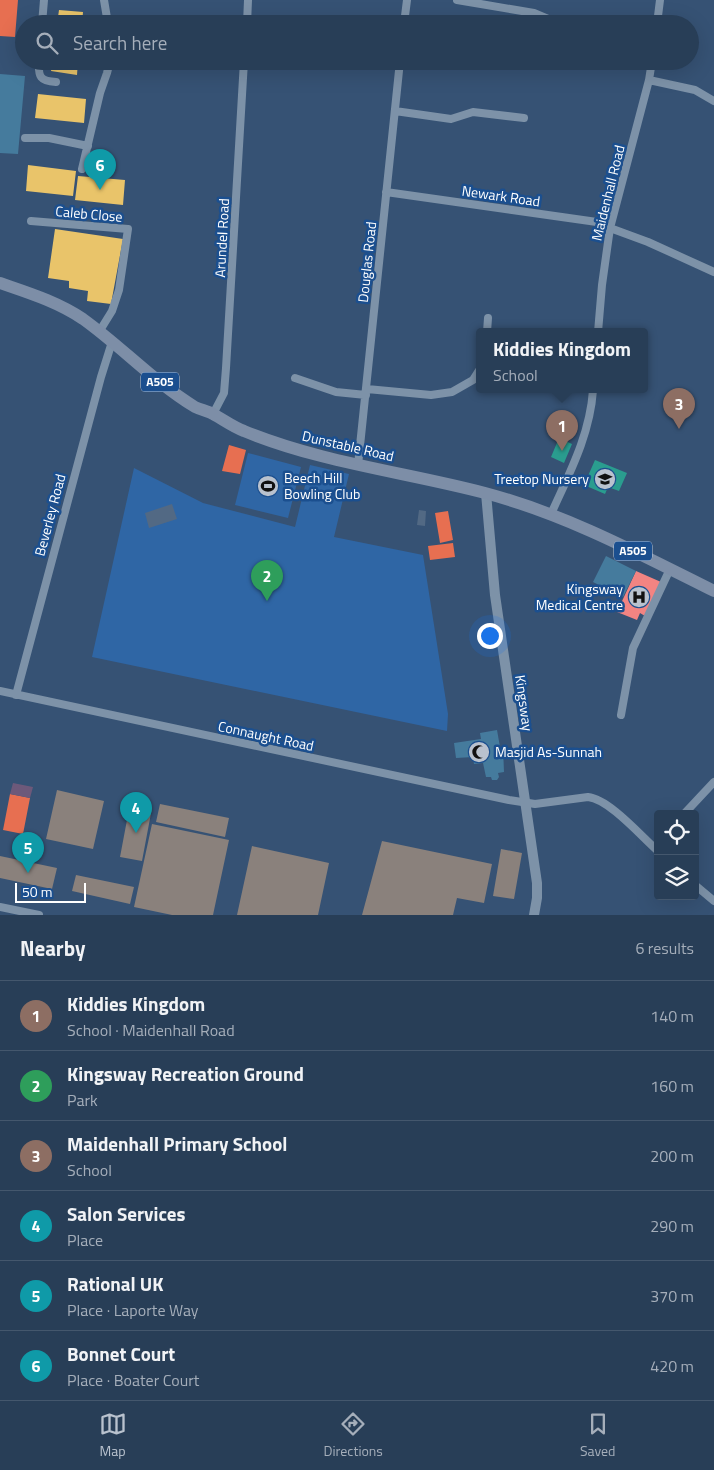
<!DOCTYPE html>
<meta charset="utf-8">
<style>
:root{--surface:#283e57;--page:#344961;--text:#f1f3f6;--muted:#a5aeba;--line:#44576d;--accent:#b9c2ce}
body{margin:0;font-family:"Titillium Web",sans-serif;background:var(--page);color:var(--text)}
.controls{position:absolute;right:15px;bottom:15px;display:grid;overflow:hidden;border-radius:5px;box-shadow:0 5px 20px #0002}
.controls button{width:45px;height:45px;display:grid;place-items:center;padding:0;border:0;border-bottom:1px solid var(--line);background:var(--surface);color:var(--text);font:25px sans-serif}
.scale{position:absolute;left:15px;bottom:12px;width:71px;box-sizing:border-box;padding-left:5px;border:2px solid #fff;border-top:0;font-size:14px;line-height:18px;white-space:nowrap;color:#fff;-webkit-text-stroke:4px #1b4f8f;paint-order:stroke}
.you{position:absolute;left:489px;top:635px;width:18px;height:18px;margin:-12px;border:4px solid #fff;border-radius:50%;background:#1a73e8;box-shadow:0 0 0 8px #1a73e833}
.badge{display:grid;place-items:center;width:32px;height:32px;border-radius:50%;background:var(--accent);color:#fff;font-size:16px;font-weight:700}
.pin{position:absolute;translate:-50% -41px;filter:drop-shadow(0 1px 2px #0008)}
.pin::after{content:'';position:absolute;top:26px;width:18px;height:15px;background:inherit;clip-path:polygon(0 0,100% 0,50% 100%)}
.popup{position:absolute;left:476px;top:328px;width:172px;height:65px;box-sizing:border-box;display:grid;place-content:center;border-radius:5px;background:var(--surface);filter:drop-shadow(0 1px 4px #0005);font-size:16px;white-space:nowrap;color:var(--muted)}
.popup b{font-size:19px;color:var(--text)}
.popup::after{content:'';position:absolute;left:50%;top:100%;margin-left:-10px;border:10px solid transparent;border-top-color:var(--surface)}
.list{margin:0;padding:0;list-style:none}
h2{display:flex;justify-content:space-between;align-items:center;height:65px;margin:0;padding:0 20px;font-size:21px}
h2 small{font-size:16px;font-weight:400;color:var(--muted)}
.list li{display:grid;grid-template-columns:32px 1fr auto;gap:15px;align-items:center;box-sizing:border-box;height:70px;padding:0 20px;border-top:1px solid var(--line)}
.list b{display:block;font-size:19px;white-space:nowrap}
.list p{margin:0;font-size:16px;white-space:nowrap;color:var(--muted)}
.list em{font-size:16px;font-style:normal;color:var(--muted)}
.icon{flex:none;width:28px;height:28px;fill:none;stroke:currentColor;stroke-width:2;stroke-linecap:round;stroke-linejoin:round}
.map{position:relative;flex:none;width:714px;height:915px;overflow:hidden}
.search{position:absolute;background:var(--surface);box-shadow:0 5px 20px #0002;left:15px;right:15px;top:15px;height:55px;display:flex;align-items:center;gap:12px;box-sizing:border-box;padding:0 18px;border-radius:28px;color:var(--muted);font-size:19px}
.sheet{height:485px;background:var(--surface)}
nav{display:flex;justify-content:space-around;align-items:center;box-sizing:border-box;height:70px;border-top:1px solid var(--line);background:var(--surface);font-size:14px;color:var(--muted)}
nav a{display:grid;justify-items:center;gap:2px}
nav .on{color:var(--accent)}
.map>svg:first-child{display:block}
</style>
<div class="map">
<svg width="714" height="915" viewBox="0 0 714 915">
<rect width="100%" height="100%" fill="#365274"/>
<path fill="#2f66a5" d="M248,453L301,467L288,518L235,505Z
M310,465L349,474L334,537L423,555L448,714L447,731L92,657L134,468L203,503L295,527Z"/>
<path fill="#e9c46a" d="M59,10L83,12L82,24H57Z
M53,61H78L77,75L51,71Z
M38,94L86,99L84,123L35,118Z
M28,165L76,171L73,196L26,191Z
M78,176L125,180L123,205L75,200Z
M55,229L123,239L111,304L87,301L88,291L69,288V281L48,278Z"/>
<path fill="#e76f51" d="M0,0H18L15,37L0,36Z
M229,445L246,450L240,474L222,471Z
M448,511L453,540L440,543L435,513Z
M453,543L455,557L430,560L428,546Z
M10,794L30,798L23,834L3,830Z"/>
<path fill="#6d597a" d="M13,783L33,787L30,798L10,794Z"/>
<path fill="#2a9d8f" d="M559,438L572,444L564,463L551,457Z
M595,460L627,473L619,491L608,487L605,494L584,485Z"/>
<path fill="#f28482" d="M636,571L661,582L645,616L640,613L637,620L617,612Z"/>
<path fill="#457b9d" d="M0,74L25,76L18,154L0,153Z
M606,556L636,571L623,597L593,582Z
M497,730L500,747H503L504,772L498,773L499,777L497,780H492L491,777H486L483,763L474,764L473,757L456,758L454,743L481,739L480,733Z"/>
<path fill="#8a817c" d="M57,790L104,801L93,849L46,839Z
M130,804L152,808L142,861L120,857Z
M160,804L229,818L225,837L156,822Z
M152,824L229,840L213,915H172L134,907Z
M382,841L492,864L484,903L457,898L453,915H362Z
M252,846L329,863L318,915H237Z
M501,849L522,853L514,899L493,896Z
M0,856L57,868L52,889L0,878Z
M76,875L134,887L130,904L72,891Z"/>
<path fill="#526984" d="M172,504L177,519L149,528L145,513Z
M419,510L426,511L425,526L417,525Z"/>
<g fill="none" stroke-linecap="round" stroke-linejoin="round">
<path stroke="#7d92a8" stroke-width="8" d="M104,0L108,24
M457,0L534,13L560,24
M42,24L44,0
M247,24L248,0
M404,24L407,0
M657,24L660,0
M39,61C38,77 40,81 56,82
M649,80L695,90L714,101
M395,111L451,119L473,112L524,118
M25,138H49L88,146
M82,169L100,93L107,73L110,61
M386,192L611,224
M31,221L128,229L119,290L112,311L99,332
M610,228L648,242L714,272
M487,332L488,318
M598,332L602,285L610,228L649,80L652,61
M295,378L336,392L366,395
M367,389L431,395L452,392L473,380L480,369
M213,414L224,393L226,368L244,61
M358,465L400,61
M551,514C569,474 590,435 593,390
M0,691L509,800L535,804L588,797C609,799 641,836 658,851
M16,695L101,377L112,342
M621,715L633,648L670,569
M684,814L714,782
M695,885L714,901
M0,907L39,915"/>
<path stroke="#7d92a8" stroke-width="10" d="M486,493L495,595L537,883V898L534,915"/>
<path stroke="#7d8ea7" stroke-width="12" d="M0,283C29,293 58,302 83,319C122,347 154,382 195,407C201,410 208,411 213,414C224,420 233,427 244,431C322,463 405,472 485,493C565,514 640,554 714,591"/>
</g>
<defs>
<g id="school-disc" transform="scale(1.125)"><circle r="9.5" fill="#b9c2ce" stroke="#1b4f8f"/><path d="M0-5L7-2L0 1L-7-2ZM-4 1L0 2.5L4 1V4Q0 6-4 4Z" fill="#111"/></g>
<g id="stadium-disc" transform="scale(1.125)"><circle r="9.5" fill="#b9c2ce" stroke="#1b4f8f"/><path d="M0-5a6.5 5 0 1 0 0 10a6.5 5 0 1 0 0-10ZM-3.5-1.8h7v3.6h-7Z" fill="#111"/></g>
<g id="hospital-disc" transform="scale(1.125)"><circle r="9.5" fill="#b9c2ce" stroke="#1b4f8f"/><path d="M-5-5h3v3.5h4V-5h3V5h-3V1.5h-4V5h-3Z" fill="#111"/></g>
<g id="mosque-disc" transform="scale(1.125)"><circle r="9.5" fill="#b9c2ce" stroke="#1b4f8f"/><path d="M3.5-4.9A6 6 0 1 0 3.5 4.9A5 5 0 1 1 3.5-4.9Z" fill="#111"/></g>
</defs>
<g fill-rule="evenodd">
<use href="#school-disc" x="605" y="479"/>
<use href="#stadium-disc" x="268" y="486"/>
<use href="#hospital-disc" x="639" y="597"/>
<use href="#mosque-disc" x="479" y="752"/>
</g>
<g text-anchor="middle" stroke-width="5" stroke-linejoin="round" paint-order="stroke">
<g fill="#1b4f8f" stroke="#bbcadd" stroke-width="1">
<rect x="141" y="372.5" width="38" height="19" rx="4"/>
<rect x="614" y="541.5" width="38" height="19" rx="4"/>
</g>
<g font-size="12" font-weight="bold" fill="#fff">
<text x="160" y="386">A505</text>
<text x="633" y="555">A505</text>
</g>
<g font-size="14" fill="#fff" stroke="#1b4f8f">
<text transform="translate(608 193) rotate(-76)" y="5">Maidenhall Road</text>
<text transform="translate(501 196) rotate(8)" y="5">Newark Road</text>
<text transform="translate(89 214) rotate(5)" y="5">Caleb Close</text>
<text transform="translate(222 238) rotate(-87)" y="5">Arundel Road</text>
<text transform="translate(367 262) rotate(-84)" y="5">Douglas Road</text>
<text transform="translate(348 446) rotate(13)" y="5">Dunstable Road</text>
<text transform="translate(50 515) rotate(-75)" y="5">Beverley Road</text>
<text transform="translate(524 703) rotate(82)" y="5">Kingsway</text>
<text transform="translate(266 736) rotate(12)" y="5">Connaught Road</text>
</g>
<g font-size="14" fill="#fff" stroke="#1b4f8f" text-anchor="start">
<text x="284" y="483">Beech Hill<tspan x="284" dy="16">Bowling Club</tspan></text>
<text x="589" y="484" text-anchor="end">Treetop Nursery</text>
<text x="623" y="594" text-anchor="end">Kingsway<tspan x="623" dy="16">Medical Centre</tspan></text>
<text x="495" y="757">Masjid As-Sunnah</text>
</g>
</g>
</svg>
<div class="controls">
<button><svg class="icon" aria-label="locate" viewBox="0 0 24 24"><circle cx="12" cy="12" r="6"/><path d="M12 2v4M12 18v4M2 12h4M18 12h4"/></svg></button>
<button><svg class="icon" aria-label="layers" viewBox="0 0 24 24"><path d="M12 4l9 5-9 5-9-5zM3 14l9 5 9-5"/></svg></button>
</div>
<div class="scale">50 m</div>
<div class="you"></div>
<div class="pin badge" style="left:562px;top:451px;background:#8d6e63">1</div>
<div class="popup"><b>Kiddies Kingdom</b>School</div>
<div class="pin badge" style="left:267px;top:601px;background:#2e9e5b">2</div>
<div class="pin badge" style="left:679px;top:429px;background:#8d6e63">3</div>
<div class="pin badge" style="left:136px;top:833px;background:#0f9aa8">4</div>
<div class="pin badge" style="left:28px;top:873px;background:#0f9aa8">5</div>
<div class="pin badge" style="left:100px;top:190px;background:#0f9aa8">6</div>
<div class="search"><svg class="icon" aria-label="search" viewBox="0 0 24 24"><circle cx="10" cy="10" r="6"/><path d="M15 15l6 6"/></svg>Search here</div>
</div>
<section class="sheet">
<h2>Nearby<small>6 results</small></h2>
<ul class="list">
<li><span class="badge" style="background:#8d6e63">1</span><div><b>Kiddies Kingdom</b><p>School · Maidenhall Road</p></div><em>140 m</em></li>
<li><span class="badge" style="background:#2e9e5b">2</span><div><b>Kingsway Recreation Ground</b><p>Park</p></div><em>160 m</em></li>
<li><span class="badge" style="background:#8d6e63">3</span><div><b>Maidenhall Primary School</b><p>School</p></div><em>200 m</em></li>
<li><span class="badge" style="background:#0f9aa8">4</span><div><b>Salon Services</b><p>Place</p></div><em>290 m</em></li>
<li><span class="badge" style="background:#0f9aa8">5</span><div><b>Rational UK</b><p>Place · Laporte Way</p></div><em>370 m</em></li>
<li><span class="badge" style="background:#0f9aa8">6</span><div><b>Bonnet Court</b><p>Place · Boater Court</p></div><em>420 m</em></li>
</ul>
</section>
<nav>
<a class="on"><svg class="icon" aria-label="map" viewBox="0 0 24 24"><path d="M3 6l6-2 6 2 6-2v14l-6 2-6-2-6 2zM9 4v14M15 6v14"/></svg>Map</a>
<a><svg class="icon" aria-label="directions" viewBox="0 0 24 24"><path d="M12 3l9 9-9 9-9-9zM9 14v-3h6M13 9l2 2-2 2"/></svg>Directions</a>
<a><svg class="icon" aria-label="saved" viewBox="0 0 24 24"><path d="M7 4h10v16l-5-4-5 4z"/></svg>Saved</a>
</nav>
